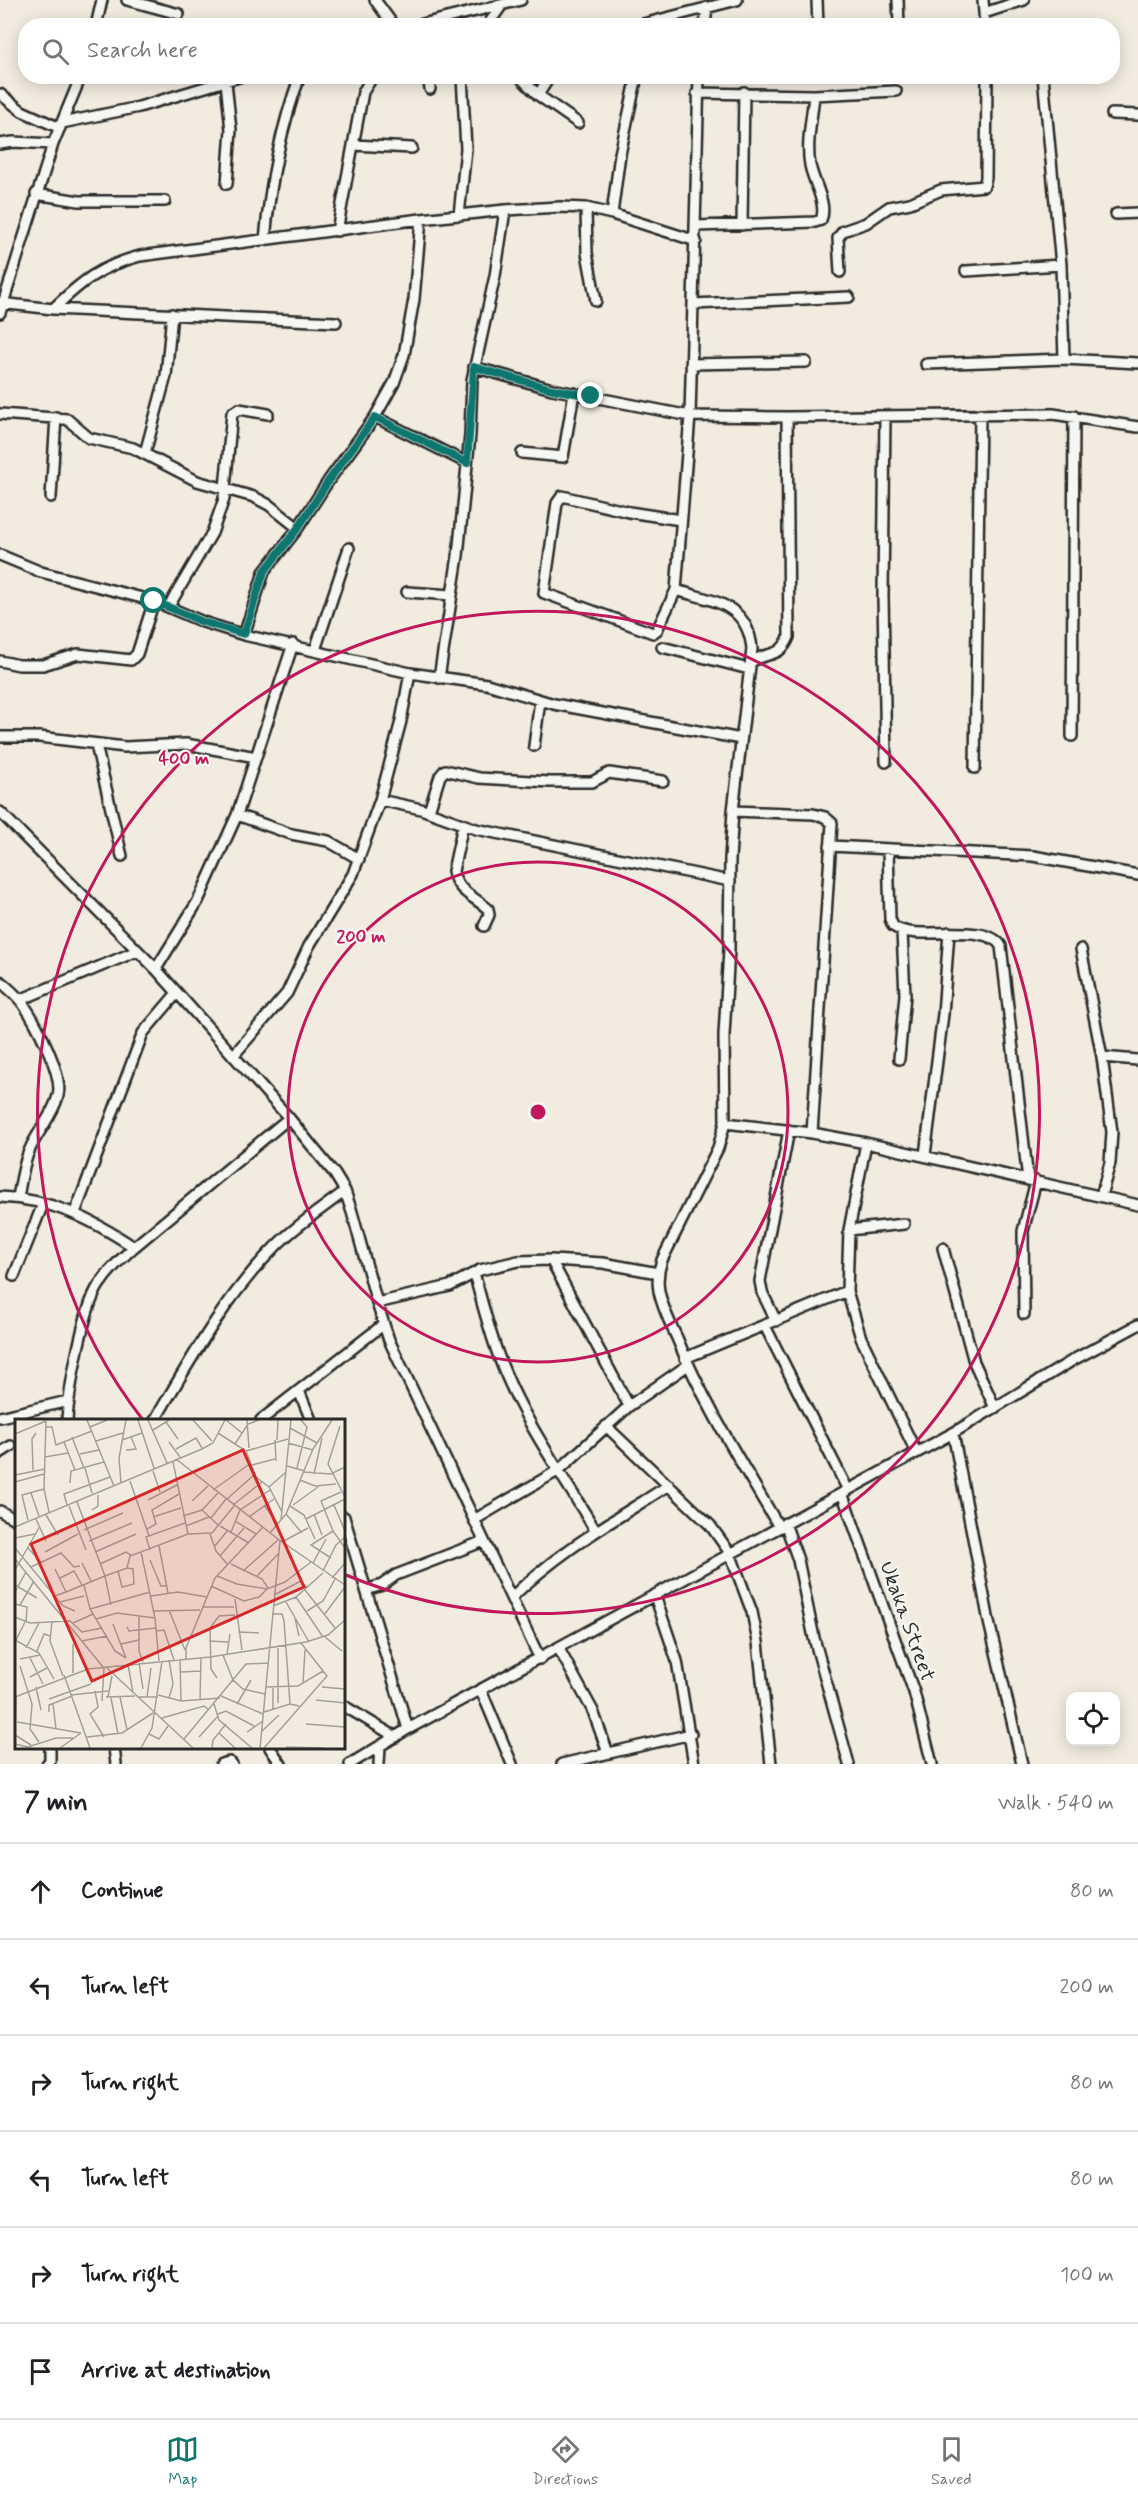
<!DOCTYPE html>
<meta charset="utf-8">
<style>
:root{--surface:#fff;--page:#f2f2f2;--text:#202124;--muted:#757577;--line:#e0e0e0;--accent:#0f766e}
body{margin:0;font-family:Mynerve,sans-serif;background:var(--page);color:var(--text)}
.controls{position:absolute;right:18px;bottom:18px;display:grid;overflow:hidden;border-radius:12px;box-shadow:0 3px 15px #0003}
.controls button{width:54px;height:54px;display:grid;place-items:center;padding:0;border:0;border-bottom:2px solid var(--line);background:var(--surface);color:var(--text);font:30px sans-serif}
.stop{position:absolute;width:18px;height:18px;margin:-14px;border:4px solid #0f766e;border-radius:50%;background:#fff}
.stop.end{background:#0f766e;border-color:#fff;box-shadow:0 2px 6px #0008}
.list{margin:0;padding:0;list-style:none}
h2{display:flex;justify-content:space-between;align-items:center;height:78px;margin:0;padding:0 24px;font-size:26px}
h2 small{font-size:20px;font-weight:400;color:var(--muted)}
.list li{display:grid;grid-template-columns:39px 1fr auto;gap:18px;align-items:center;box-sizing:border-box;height:96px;padding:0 24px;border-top:2px solid var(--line)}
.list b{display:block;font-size:22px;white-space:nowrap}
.list em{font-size:20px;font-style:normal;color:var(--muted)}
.icon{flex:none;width:33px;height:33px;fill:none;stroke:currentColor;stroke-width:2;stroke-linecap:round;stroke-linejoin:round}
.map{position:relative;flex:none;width:1138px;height:1764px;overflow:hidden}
.search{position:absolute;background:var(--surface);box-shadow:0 3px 15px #0003;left:18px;right:18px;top:18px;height:66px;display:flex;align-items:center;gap:15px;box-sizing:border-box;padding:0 21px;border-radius:24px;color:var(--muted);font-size:22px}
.sheet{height:654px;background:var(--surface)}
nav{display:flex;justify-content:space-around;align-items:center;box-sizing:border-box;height:84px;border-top:2px solid var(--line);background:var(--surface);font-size:16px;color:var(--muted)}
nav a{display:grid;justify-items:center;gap:3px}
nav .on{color:var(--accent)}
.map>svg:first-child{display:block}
</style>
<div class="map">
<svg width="1138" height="1764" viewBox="0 0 1138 1764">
<rect width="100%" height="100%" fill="#f2ece0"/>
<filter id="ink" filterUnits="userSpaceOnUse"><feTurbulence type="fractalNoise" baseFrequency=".0167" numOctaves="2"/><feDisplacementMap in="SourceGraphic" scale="12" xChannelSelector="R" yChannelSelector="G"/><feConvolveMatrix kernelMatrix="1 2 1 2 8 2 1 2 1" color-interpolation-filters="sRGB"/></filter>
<g filter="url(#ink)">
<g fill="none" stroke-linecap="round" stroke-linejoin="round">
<g stroke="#2b2b2b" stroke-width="14">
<path id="minor" d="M127,0L179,14
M375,0L394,26
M817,0L818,26
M898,0L899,26
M983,0L985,26
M984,13L1024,0
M96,26L102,0
M414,26L521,0
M487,26L502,5
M635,26L737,0
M705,26L707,7
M428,76L430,89
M519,76L538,95L578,123
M1043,76L1061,265L1064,359
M226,82L231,130L227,184
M697,93L814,95L896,91
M0,94L22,111L60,128
M538,95L550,76
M1112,114L1138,115
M62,123L139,107L242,76
M0,144L13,142L53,144
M353,145L412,148
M36,194L79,201H165
M586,208L587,253L596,301
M612,214L620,154L637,76
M1116,214L1138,213
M459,215L466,149L462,76
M742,225L744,92
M696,226L815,222L821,220C828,204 813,182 810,165C806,143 812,118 814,95
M337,231L363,92L373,76
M265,240C270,183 280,130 300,76
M966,271L1061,265
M840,272L838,238L843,231L866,223L889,207L910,203L941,190L984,186L986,178L987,76
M0,303L53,309L336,322
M693,304L849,297
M53,309C82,281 101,266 140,256L421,219L505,210L560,207L586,208L612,214L696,241
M0,313L53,144L81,76
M691,364L806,362
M926,364L1064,359L1138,363
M474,367L552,389L690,416L787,417L1053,414L1138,427
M0,414L67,419L89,438L133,448L197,481L254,497L269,505L298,528
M885,416L883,596L886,762
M375,417L467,463
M145,453L166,376L172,314
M522,453L563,457L574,393
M51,497L56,417
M681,520L629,512L562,496L557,503L544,593L653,633L657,630L676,590L690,416L699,76
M0,555L41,572L154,601L203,622L244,635L410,673L487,684L554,704L741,739
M676,590C712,601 748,603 752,649L733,811L730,859L729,949L724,1035L725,1123L718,1148L662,1260C658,1271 657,1280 659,1291C662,1307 670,1323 677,1338C704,1404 743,1465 779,1527
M407,592L452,595
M169,606L212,533L224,499L232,413L239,409L268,414
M244,635L264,572L298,528L329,480L375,417L394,383L404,355L414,299L421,219
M662,647L749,669
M315,650L349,548
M0,661L19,665H43L78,654L131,660L137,654L154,601
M751,662C767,651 780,659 789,637L787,417
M439,678L458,556L470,435L472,380L495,276L505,210
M1072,736L1074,416
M0,737H39L125,747L186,744L256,757
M96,745L122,856
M534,746L540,700
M975,768L980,414
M380,800L421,809L476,829L730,881
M429,811L440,776L445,770L479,778L550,782H592L609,773L663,781
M733,811L813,814L825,817L832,823L812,1133
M0,812L156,969L289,1118L334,1173L345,1191L352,1212L377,1303L389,1340L540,1659
M237,815L291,834L328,841L359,859
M463,825L453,871C456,891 475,897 488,909L489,915L484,926
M830,846L1033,856L1138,875
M888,849L890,919L893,926C914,943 985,920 1001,946L1028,1180
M1081,949L1102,1057L1112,1132L1110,1163L1101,1196
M156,969L198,901L237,815L293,644
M0,981C7,987 14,993 20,1000C34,1017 64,1075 58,1096C53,1115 38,1131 30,1149C23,1164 21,1181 18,1198
M20,1000L137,951
M233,1056L287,993L309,946L353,874L380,800L401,721L410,673
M1102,1057L1138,1060
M899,1059L905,995L902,932
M725,1123L812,1133L866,1143L1138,1205
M866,1143L849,1230L847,1291L861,1338L916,1452
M925,1155L943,1014L949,932
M0,1197C52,1199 91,1219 134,1247
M75,1213L143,1033L177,993
M849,1230L904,1224
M943,1248L974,1362L995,1408
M551,1260L629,1406
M474,1273C483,1306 491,1339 504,1370C527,1426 564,1477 595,1530
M14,1276L43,1204
M377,1303L450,1286L480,1270L518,1261L551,1260L603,1263L658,1273
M1024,1314L1023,1231L1036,1181
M776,1321L762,1292L760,1281L789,1130
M765,1326L848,1490
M685,1358L847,1291
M299,1391L311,1420
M0,1417L68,1401
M67,1420C69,1390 83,1309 99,1285C109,1270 121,1259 134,1247L289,1118
M155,1420C191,1359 225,1297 276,1246C296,1225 322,1209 345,1191
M261,1420L384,1324
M606,1426L710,1525L730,1553L752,1612L758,1642L771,1764
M953,1433L989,1622L1022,1764
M0,1453L11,1446
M842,1493L914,1692L932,1764
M0,1511L16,1520
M344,1517L408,1729
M474,1520L559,1470L629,1406L688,1365
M785,1523L798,1560L814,1638L849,1764
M366,1590L382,1585L396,1575L484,1541
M655,1596L677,1661L694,1764
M511,1598C560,1550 612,1522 669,1485
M559,1649L593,1711L608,1753
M481,1690L512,1764
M344,1706L396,1737
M114,1748L116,1764
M270,1748L281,1764
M47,1764L50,1761V1748
M221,1764L229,1762L232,1764
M350,1764L408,1729L953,1433L1075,1359L1138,1325
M379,1764L380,1746
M562,1764L691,1734"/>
</g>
<use href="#minor" stroke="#f6f6f2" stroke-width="9"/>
</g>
</g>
<g fill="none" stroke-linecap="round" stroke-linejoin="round" filter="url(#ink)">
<path stroke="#0f766e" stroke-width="8" d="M154,601L203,622L244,634L264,572L298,528L329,480L375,417L467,463L474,367L552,389L591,396"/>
</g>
<g fill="none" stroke="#c2185b" stroke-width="3">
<circle cx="538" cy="1112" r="250"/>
<path d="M143 1420A501 501 0 1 1 346 1575"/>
</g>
<g text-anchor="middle" stroke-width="4.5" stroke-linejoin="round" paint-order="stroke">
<g font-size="21" fill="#2b2b2b" stroke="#f6f6f2">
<text transform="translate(908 1621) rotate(70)" y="7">Ukaka Street</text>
</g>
</g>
<g transform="translate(15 1419)">
<rect width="330" height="330" fill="#f2ece0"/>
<path fill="none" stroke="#a29f98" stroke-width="1.5" d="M72,1L99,67M123,1L139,49M133,1L152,44M178,1L197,22M211,1L227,14M232,1L234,29M31,2L29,70L34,93M151,3L163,20M325,7L313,45L330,78M31,8H37L41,26L77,12M75,8L92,1M275,9L302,24M138,11L154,1M203,14L231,32L241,58L254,68L267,93M0,15L31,2M57,18L69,49M107,21L127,14M260,21L261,42M262,21L263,1M0,22V51M81,22L108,14M49,23L60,51M154,23L165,38M273,24L298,31M220,25L233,5L244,1M161,30L181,19L187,29M111,31L121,30L116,18M231,32L273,20M65,35L84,31M30,38L53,34M161,40L263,120L330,166M158,43L173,115M237,46L260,40M272,47L290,52M70,49L77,74M282,49L292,8L286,1M18,51L17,20L21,14M138,52L145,73M289,53L316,55L330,48M299,55L307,19M0,56L30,50M285,61L300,67L321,65M115,62L134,117M0,63L29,55M55,64L56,52L89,43M106,64L104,39L111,1M254,68L271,53M198,71L236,44M326,73L306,82L318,112L330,129M16,74L24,97M212,80L240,55M133,81L162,66M177,82L193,67M62,83L90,157L96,186M52,86L49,75L95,58M218,86L247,63M249,86L263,105M278,86L303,68M319,86L330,112M54,87L71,131M275,87L289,96L300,120M77,91L83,87V76M187,91L203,106M271,95L287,114M299,95L307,116M31,96L43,116M168,97L187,91L203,74M138,98L166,89M234,98L259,80M196,99L211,80M21,100L31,122M291,100L330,80M13,101L7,76L29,70M266,101L276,1M220,102L241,115M171,107L194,98M205,107L234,124M0,108L187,30L198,24L210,1M132,110L141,105L137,91L164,75M69,111L108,94M216,113L225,91L255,71M255,114L271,95L298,30L317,1M195,115L201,132L213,146M0,119L20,115M74,122L117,104M267,123L293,109M144,127L153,174M199,128L213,111M0,129L48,187L60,192M13,129L26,143M135,131L131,118L170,104M30,133L63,115M80,133L121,115M126,133L140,199L144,242M205,137L229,109M316,139L296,126L318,112M0,140L88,248M135,141L146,167H152M67,144L76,162M298,144L311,120M85,145L111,133L116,136M216,145L247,160L253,169M16,148L46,134L59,148L65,147M112,149L115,137L173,115L197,114L219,87M40,150L51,173M0,151L25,107M228,152L263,121M308,152L321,126L330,118M202,157L222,165L252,170L270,163L296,143M242,157L263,135M45,159L59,152L67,166M317,159L330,144M0,166L22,179M69,166L75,190L100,232L111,239M196,167L229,182L244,178L252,170M290,171L320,209M0,173L11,153M259,176L286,162L292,169M40,177L51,173L90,157L112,149L118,150L119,165L107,168L103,152M136,177L163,173L192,178M281,178L308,218M220,180L227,231M45,183L69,177M271,183L294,223M0,185L12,188L11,203M5,186L19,162M258,187L281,178L308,154M187,188H219M75,190L135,173M154,191L170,231M139,192L185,191M292,192L308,182L320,160M257,195H267L269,202L275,285M309,196L330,168M0,198L15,204L55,202L67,213L87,209M124,198V232L128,243M280,199L284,217M81,200L102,194L140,199M37,202L35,222L48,257M58,204L78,195M98,205L111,239M112,208L114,212L141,209M141,212L149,211L159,241M223,213L244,214M310,218L327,232M0,221L24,234L39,260M1,221L10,203M67,222L92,217M194,222L213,223M106,225L124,221M11,229L24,204M22,232L29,215L35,217M212,235L215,215M208,236L218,261L228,270L250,275M15,239L28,265M5,240L25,236M165,240L166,282M171,240V229L200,159L248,108M154,241L158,265L154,279M124,244L128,270M113,245L118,274M5,247L17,285L15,310L24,323M92,249L178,329M166,253L186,252M58,254V225M49,256L75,329M15,258L32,249M202,259L196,250L195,209L204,197L220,196M288,264L290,231M21,268L26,291M251,268L283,267L308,252M307,268L330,270M80,272L83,288L75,295L89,318M56,276L93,272M143,276L166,282L205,279M206,277L248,295M0,278L73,250L195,238L291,223L313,216L330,201M91,278L120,277M93,278L97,257M105,278L112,311M122,278H143M132,278L136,249M96,279L103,315M34,280L76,265M185,281L186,239M301,281L330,284M87,282L89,249M263,284V226M38,285L41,310M199,285L204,301L237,329M222,285L236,261M258,291V269M34,293V286L57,277M249,293L275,285L284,287M203,295L211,292L239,307M147,299L189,287L193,290M2,303L66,314M291,305L330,308M0,312L1,278M247,312L264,296M232,313L248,302M204,314L220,329M134,315L144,320L153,307M0,316L16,326M72,318L107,314L138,294M184,318L203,297M169,320L231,245L253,244M0,325L13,328L41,319H59M271,328L309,329M45,329L66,314M126,329L137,309L147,242M197,329L198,321L211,305M245,329L265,122M249,329L312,257L286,224"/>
<path fill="#d62828" fill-opacity="0.15" stroke="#d62828" stroke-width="3" d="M228,31L289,168L77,262L16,125Z"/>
<rect width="330" height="330" fill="none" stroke="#2b2b2b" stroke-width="3"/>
</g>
<circle cx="538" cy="1112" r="9" fill="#c2185b" stroke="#f6f6f2" stroke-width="3"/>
<g font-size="18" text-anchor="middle" font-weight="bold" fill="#c2185b" stroke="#f6f6f2" stroke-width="4.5" stroke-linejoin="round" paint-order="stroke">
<text x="184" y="764">400 m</text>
<text x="361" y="942">200 m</text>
</g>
</svg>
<div class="controls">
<button><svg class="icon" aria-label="locate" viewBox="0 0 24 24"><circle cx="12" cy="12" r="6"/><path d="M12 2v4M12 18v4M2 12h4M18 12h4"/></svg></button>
</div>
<div class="stop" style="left:154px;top:601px"></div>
<div class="stop end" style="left:591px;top:396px"></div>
<div class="search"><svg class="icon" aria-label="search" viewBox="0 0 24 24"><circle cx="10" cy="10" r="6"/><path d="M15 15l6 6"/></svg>Search here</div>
</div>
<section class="sheet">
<h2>7 min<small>Walk · 540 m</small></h2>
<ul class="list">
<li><svg class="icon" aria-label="ahead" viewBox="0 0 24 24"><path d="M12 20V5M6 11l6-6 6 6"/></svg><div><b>Continue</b></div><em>80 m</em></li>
<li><svg class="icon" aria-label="left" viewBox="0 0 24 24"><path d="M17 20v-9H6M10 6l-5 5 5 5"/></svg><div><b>Turn left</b></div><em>200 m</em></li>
<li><svg class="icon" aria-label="right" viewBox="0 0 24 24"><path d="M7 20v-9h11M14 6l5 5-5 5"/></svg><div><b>Turn right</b></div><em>80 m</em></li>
<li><svg class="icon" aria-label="left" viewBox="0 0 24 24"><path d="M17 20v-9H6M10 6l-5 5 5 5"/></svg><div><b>Turn left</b></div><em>80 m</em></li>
<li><svg class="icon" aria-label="right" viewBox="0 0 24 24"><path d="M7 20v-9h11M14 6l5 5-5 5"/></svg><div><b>Turn right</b></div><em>100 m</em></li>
<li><svg class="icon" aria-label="arrive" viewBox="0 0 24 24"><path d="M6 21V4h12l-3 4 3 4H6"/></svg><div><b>Arrive at destination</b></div></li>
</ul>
</section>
<nav>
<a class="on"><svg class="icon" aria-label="map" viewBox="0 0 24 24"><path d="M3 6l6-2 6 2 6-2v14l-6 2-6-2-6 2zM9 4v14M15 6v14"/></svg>Map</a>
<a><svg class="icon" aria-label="directions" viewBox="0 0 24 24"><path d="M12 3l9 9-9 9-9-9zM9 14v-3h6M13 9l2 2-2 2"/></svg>Directions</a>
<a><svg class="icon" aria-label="saved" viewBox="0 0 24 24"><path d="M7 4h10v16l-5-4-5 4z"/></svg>Saved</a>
</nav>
